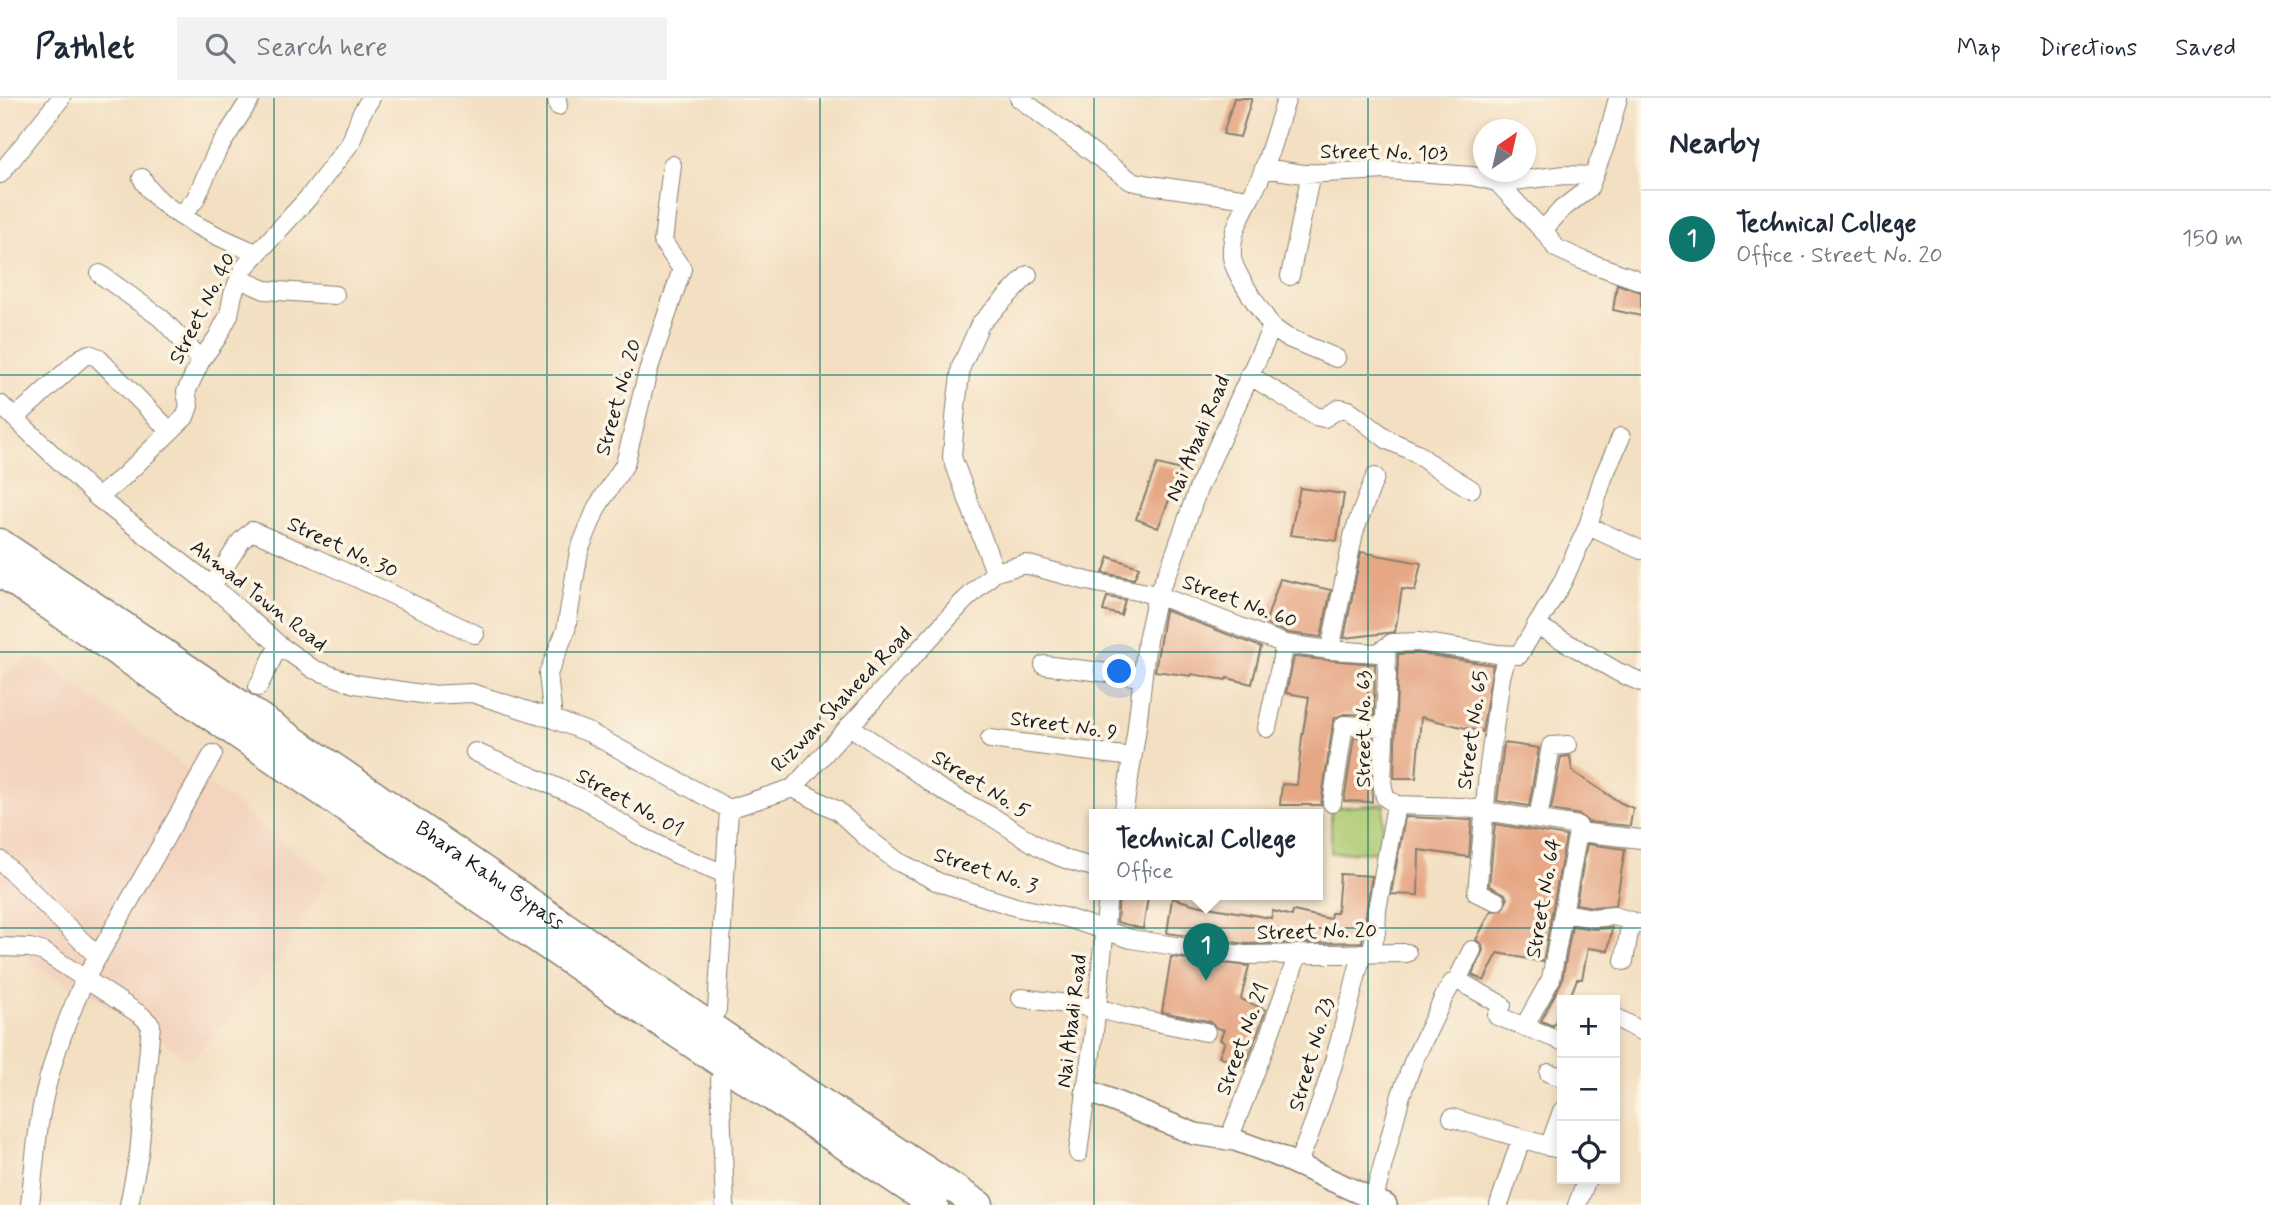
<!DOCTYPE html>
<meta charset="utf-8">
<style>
:root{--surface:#fff;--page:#f2f2f3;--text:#1f2937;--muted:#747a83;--line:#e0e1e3;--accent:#0f766e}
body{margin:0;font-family:Mynerve,sans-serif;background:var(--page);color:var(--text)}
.controls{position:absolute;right:21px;bottom:21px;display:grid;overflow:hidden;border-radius:0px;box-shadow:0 4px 10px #0003}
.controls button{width:63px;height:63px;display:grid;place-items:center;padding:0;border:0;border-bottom:2px solid var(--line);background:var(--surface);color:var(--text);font:35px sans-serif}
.compass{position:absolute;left:1473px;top:21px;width:63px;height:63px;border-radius:50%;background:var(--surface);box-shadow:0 4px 10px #0003;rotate:34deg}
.you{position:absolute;left:1120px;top:574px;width:24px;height:24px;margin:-18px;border:5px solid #fff;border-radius:50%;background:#1a73e8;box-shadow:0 0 0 10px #1a73e833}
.badge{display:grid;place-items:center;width:46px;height:46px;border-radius:50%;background:var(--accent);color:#fff;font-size:23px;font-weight:700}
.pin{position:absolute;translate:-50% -58px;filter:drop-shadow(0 2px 4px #0008)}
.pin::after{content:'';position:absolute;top:37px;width:24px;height:21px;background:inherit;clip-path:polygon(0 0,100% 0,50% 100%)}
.popup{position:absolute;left:1089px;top:711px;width:234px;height:91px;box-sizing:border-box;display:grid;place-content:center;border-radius:0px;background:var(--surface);filter:drop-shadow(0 2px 5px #0005);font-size:23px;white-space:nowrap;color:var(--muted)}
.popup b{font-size:26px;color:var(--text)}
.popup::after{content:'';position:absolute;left:50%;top:100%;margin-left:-14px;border:14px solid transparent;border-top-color:var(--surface)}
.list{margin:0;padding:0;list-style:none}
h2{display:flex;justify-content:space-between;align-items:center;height:91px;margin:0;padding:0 28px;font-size:30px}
h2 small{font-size:23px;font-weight:400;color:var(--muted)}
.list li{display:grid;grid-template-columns:46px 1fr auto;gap:21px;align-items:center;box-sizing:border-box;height:98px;padding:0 28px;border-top:2px solid var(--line)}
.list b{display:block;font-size:26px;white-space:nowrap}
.list p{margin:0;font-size:23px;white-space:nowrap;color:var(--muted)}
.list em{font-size:23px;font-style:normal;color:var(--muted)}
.icon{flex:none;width:38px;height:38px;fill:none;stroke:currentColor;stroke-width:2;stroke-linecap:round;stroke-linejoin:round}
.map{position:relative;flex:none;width:1641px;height:1107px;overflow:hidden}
header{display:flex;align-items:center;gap:42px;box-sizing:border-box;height:98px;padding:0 35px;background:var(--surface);border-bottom:2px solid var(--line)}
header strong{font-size:33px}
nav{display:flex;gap:38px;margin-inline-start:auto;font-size:24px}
.search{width:490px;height:63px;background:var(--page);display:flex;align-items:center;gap:18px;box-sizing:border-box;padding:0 24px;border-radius:0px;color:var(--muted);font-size:26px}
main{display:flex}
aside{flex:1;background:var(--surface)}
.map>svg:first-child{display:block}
</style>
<header>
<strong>Pathlet</strong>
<div class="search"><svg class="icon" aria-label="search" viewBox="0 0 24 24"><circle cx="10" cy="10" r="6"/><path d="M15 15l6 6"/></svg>Search here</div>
<nav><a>Map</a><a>Directions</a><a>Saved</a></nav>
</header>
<main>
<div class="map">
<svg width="1641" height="1107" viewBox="0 0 1641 1107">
<rect width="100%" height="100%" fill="#fcf5e5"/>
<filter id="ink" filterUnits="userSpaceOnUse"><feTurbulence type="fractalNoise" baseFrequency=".0143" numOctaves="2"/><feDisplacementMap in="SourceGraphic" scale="14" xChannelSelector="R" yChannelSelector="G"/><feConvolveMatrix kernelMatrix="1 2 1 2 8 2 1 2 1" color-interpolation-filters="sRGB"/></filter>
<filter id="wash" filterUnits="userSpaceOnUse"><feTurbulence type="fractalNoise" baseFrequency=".00686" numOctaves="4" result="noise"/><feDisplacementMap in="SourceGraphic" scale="28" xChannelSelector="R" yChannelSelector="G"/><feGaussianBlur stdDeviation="1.57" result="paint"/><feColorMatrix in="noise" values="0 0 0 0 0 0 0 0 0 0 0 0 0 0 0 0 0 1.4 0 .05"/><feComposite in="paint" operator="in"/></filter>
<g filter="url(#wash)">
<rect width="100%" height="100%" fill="#f3dfc1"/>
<path fill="#f3d4bf" d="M35,557L234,705L329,779L279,861L189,964L137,923L35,868L0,824V578Z"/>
<path fill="#adca72" stroke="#647347" stroke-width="2" d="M1385,706L1379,753L1331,755V710Z"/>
<g id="blocks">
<path fill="#e6a785" d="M1234,0H1252L1240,39L1223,36Z
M1617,186L1641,194V218L1613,212Z
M1157,366L1181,372L1158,430L1136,421Z
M1300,390L1344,396L1337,443L1290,437Z
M1361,454L1421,465L1415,493L1402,491L1395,534L1344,540Z
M1109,459L1139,469L1134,481L1103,475Z
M1280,481L1331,492L1321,539L1288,535L1265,526Z
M1107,499L1125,502L1121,517L1103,513Z
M1165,512L1261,549L1252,586L1227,580L1226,582L1192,576L1191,578L1155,573Z
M1417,555L1493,567L1482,634L1421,619L1416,680H1394L1398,556Z
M1294,559L1375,566L1374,617L1344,616L1335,620L1333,625L1321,707H1280L1282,686L1297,687L1302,639L1309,599L1286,595Z
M1354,639L1373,640L1372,704L1344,703Z
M1504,645L1539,650L1529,708L1497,703Z
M1570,658L1572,673L1621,705L1633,710L1630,728L1588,724L1580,717L1551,712L1561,659Z
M1405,719L1472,722L1469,759L1419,752L1418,797L1391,796Z
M1495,726L1566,738L1543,864L1498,855L1484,883L1472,877L1483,852L1482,846L1476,842L1491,813L1502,812L1507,802L1505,796L1489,788Z
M1587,746L1625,751L1616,807L1593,809L1576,806Z
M1340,776L1372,778L1362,844L1246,846L1167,835L1172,800L1196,807L1271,820L1273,813L1292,818L1293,813L1330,821L1331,815H1337Z
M1119,797L1148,799L1143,831L1117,824Z
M1572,828L1593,831L1612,830L1608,853L1588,850L1582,881H1577L1569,902H1562V911L1553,928L1541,923L1562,883Z
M1171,859L1249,868L1241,901L1266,912L1245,969L1219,958L1225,944L1220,942L1224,932L1217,930L1208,923L1162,914Z"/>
</g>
</g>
<g filter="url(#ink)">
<use href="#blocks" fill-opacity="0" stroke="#887e6e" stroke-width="2"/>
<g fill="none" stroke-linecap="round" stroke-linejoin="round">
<g stroke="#887e6e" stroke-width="20">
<path id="minor" d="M557,0L558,8
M1019,0L1131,83L1150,87L1248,101
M1264,70L1303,76L1387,72L1472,78L1497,84L1548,138L1556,150L1582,162L1641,183
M0,76L61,0
M142,80C158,114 223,141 256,155
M1514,83L1565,77L1593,78
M181,117L195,102L217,53L251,0
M1543,132L1562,111L1589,90L1606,45L1618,0
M100,176L161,220L201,262
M1290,178L1311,75
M240,181L265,192L335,197
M1272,229L1286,239L1336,260
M1249,277L1315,318L1324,320L1340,310L1349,312L1388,342L1415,354L1432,367L1471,391
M0,306L98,400L212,488L279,547L313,571L355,586L428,597L472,595L553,621L590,635L729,711
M15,320L81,260L89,256L97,259L170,333
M98,400L123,379L185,319L189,308L186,294L201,262L217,240L229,217L233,196L244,170L309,99L351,44L361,16L371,0
M1588,428L1603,380L1621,339
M995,474L952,359L956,309L961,269L980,226L1028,177
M212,488L241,443L252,433L315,460L475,536
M1536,527L1618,574L1641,584
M1386,549L1387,577L1382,684L1385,699L1396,707
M1330,552L1354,434L1375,379
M1044,567L1142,579
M258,589L279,547
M553,621L548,576L566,532L579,453L597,409L625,366L648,273L682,171L663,144L672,67
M849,628C878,647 905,666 933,686C952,699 974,709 994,720C1031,743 1049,760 1094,769
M1267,630L1285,546
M990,641L1132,659
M475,654L586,702L637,736L678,757L725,776
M793,690L838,713L867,740L897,763L938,784L1016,809L1064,819L1131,841L1206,853L1245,857L1407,855
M1332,705L1344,627L1383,629
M1396,707L1462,709L1578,728V734
M1123,717L1136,637L1147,542L1157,497L1171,467L1198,391L1272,229C1262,214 1232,173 1232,158C1230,125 1253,101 1263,73C1272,49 1278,24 1287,0
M1538,721L1551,648L1568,647
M1578,734L1641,741
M0,762L98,859
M1496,803L1477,795L1488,675L1501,579L1507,557
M1565,815L1592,820L1614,818L1641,826
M0,849L30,850L44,854L142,918L151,927L139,1056L129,1107
M1371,855L1376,834L1377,812L1396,707
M1624,863L1631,823
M1457,882L1502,907L1497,918L1562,943
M1021,900L1097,910L1121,917L1206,934
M717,912L729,711L793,690L962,505L995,474L1025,466L1087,483L1157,497L1285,546L1330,552L1378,555L1392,545L1418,544L1497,556L1519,557L1562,485L1588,428L1641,452
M1615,919L1641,933
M1524,929L1551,881L1578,734
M1549,975L1562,979
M720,981L725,1107
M1452,1020L1562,1052
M1229,1041L1265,949L1298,856
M1549,1049L1562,1013
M1078,1055L1097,910L1108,797
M1297,1067C1327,998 1344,929 1362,855
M1374,1101L1401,997L1413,964L1444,899L1452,885L1457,882L1472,852
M30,1107C34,1071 36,1035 44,999C53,958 68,919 85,881L213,656
M1499,1107L1521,1041
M1577,1107L1587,1081"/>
</g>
<g stroke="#887e6e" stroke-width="24">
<path id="tertiary" d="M1086,992L1195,1036L1235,1042L1276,1057L1386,1107"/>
</g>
<g stroke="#887e6e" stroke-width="31">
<g id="trunk">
<path id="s1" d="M0,445L342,675L807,995L979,1107"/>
<path d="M0,474L648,916L934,1107"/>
</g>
</g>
<use href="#minor" stroke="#fff" stroke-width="18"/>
<use href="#tertiary" stroke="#fff" stroke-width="21"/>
<use href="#trunk" stroke="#fff" stroke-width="28"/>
</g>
</g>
<path fill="none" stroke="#0f766e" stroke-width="2" stroke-opacity="0.55" d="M274,0V1107M547,0V1107M820,0V1107M1094,0V1107M1368,0V1107M0,277H1641M0,554H1641M0,830H1641"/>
<g text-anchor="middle" stroke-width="7" stroke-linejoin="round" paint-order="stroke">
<g font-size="21" fill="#1c1c1c" stroke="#fcf5e5">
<text transform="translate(1384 54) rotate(1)" y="7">Street No. 103</text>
<text transform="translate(202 210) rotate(-63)" y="7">Street No. 40</text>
<text transform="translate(618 299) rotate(-74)" y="7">Street No. 20</text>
<text transform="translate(1197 340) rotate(-67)" y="7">Nai Abadi Road</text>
<text transform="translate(343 449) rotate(25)" y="7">Street No. 30</text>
<text transform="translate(259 497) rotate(38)" y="7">Ahmad Town Road</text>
<text transform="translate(1240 503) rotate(20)" y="7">Street No. 60</text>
<text transform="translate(841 601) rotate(-46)" y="7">Rizwan Shaheed Road</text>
<text transform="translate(1064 627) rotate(8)" y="7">Street No. 9</text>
<text transform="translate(1363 631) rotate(-90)" y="7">Street No. 63</text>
<text transform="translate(1472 632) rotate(-82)" y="7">Street No. 65</text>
<text transform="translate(981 686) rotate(32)" y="7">Street No. 5</text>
<text transform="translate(630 704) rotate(29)" y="7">Street No. 01</text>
<text transform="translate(986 772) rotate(18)" y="7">Street No. 3</text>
<text dy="7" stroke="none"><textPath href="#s1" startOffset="592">Bhara Kahu Bypass</textPath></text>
<text transform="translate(1543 800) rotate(-80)" y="7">Street No. 64</text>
<text transform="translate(1317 833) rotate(-1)" y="7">Street No. 20</text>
<text transform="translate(1071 923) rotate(-83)" y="7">Nai Abadi Road</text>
<text transform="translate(1242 941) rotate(-70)" y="7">Street No. 21</text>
<text transform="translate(1311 956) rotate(-74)" y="7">Street No. 23</text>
</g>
</g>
</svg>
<div class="controls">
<button>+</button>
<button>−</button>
<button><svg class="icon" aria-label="locate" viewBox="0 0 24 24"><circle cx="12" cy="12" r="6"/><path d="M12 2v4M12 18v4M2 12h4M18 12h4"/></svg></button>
</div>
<svg class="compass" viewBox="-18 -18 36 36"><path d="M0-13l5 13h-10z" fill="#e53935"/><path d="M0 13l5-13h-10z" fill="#747a83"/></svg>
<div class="you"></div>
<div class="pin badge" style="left:1206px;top:883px">1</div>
<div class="popup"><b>Technical College</b>Office</div>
</div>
<aside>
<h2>Nearby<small></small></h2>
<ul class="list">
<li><span class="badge">1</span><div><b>Technical College</b><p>Office · Street No. 20</p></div><em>150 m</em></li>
</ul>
</aside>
</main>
